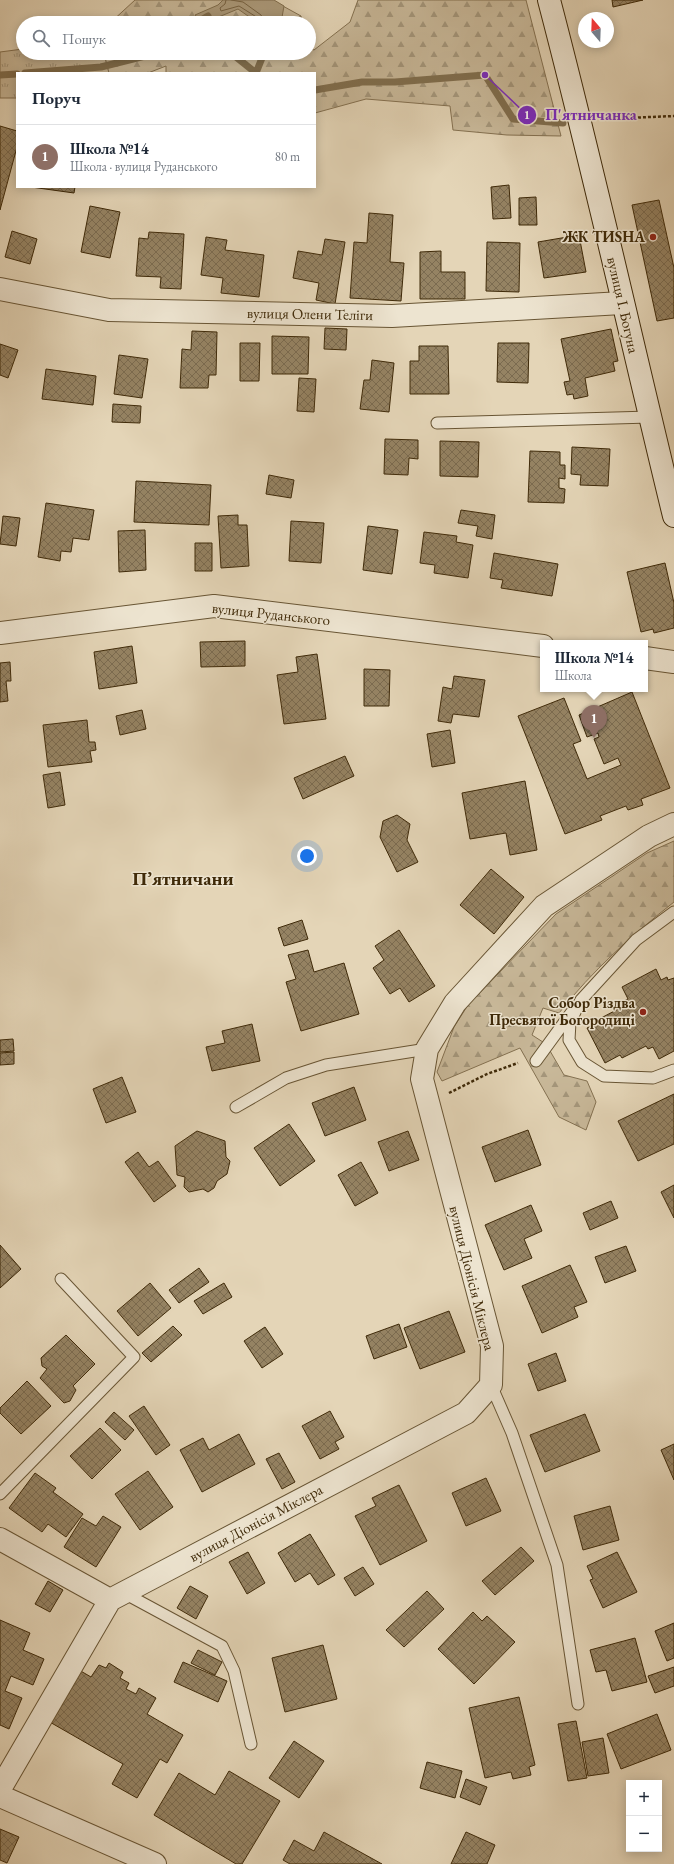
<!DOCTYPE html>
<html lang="uk">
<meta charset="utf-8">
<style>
:root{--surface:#fff;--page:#f2f2f3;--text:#1f2937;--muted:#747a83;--line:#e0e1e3;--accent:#7c3aed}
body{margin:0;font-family:"EB Garamond",serif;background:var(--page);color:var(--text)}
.controls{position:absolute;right:12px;bottom:12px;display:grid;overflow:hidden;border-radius:0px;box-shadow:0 2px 10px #0003}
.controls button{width:36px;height:36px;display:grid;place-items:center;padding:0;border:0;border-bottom:1px solid var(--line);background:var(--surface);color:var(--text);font:20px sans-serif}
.compass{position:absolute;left:578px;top:12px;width:36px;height:36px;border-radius:50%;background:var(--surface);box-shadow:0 2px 10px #0003;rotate:341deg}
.you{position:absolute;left:307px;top:856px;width:14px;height:14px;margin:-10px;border:3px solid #fff;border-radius:50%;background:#1a73e8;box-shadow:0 0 0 6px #1a73e833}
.badge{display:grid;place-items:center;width:26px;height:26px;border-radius:50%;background:var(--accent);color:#fff;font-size:13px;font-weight:700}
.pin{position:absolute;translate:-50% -33px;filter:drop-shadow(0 1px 2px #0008)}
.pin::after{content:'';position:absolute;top:21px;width:14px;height:12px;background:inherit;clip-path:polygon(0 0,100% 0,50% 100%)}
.popup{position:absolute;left:540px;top:640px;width:108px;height:52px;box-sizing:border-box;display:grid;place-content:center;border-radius:0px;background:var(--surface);filter:drop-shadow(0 1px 3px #0005);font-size:13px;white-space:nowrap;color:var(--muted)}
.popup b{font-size:15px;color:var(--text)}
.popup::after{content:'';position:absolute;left:50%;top:100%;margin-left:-8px;border:8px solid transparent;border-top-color:var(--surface)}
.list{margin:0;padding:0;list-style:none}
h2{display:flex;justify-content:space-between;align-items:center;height:52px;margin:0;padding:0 16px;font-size:17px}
h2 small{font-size:13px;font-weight:400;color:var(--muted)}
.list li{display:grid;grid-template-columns:26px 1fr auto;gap:12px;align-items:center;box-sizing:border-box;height:64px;padding:0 16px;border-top:1px solid var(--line)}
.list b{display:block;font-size:15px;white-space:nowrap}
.list p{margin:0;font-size:13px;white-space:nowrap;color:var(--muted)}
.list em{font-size:13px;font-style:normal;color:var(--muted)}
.icon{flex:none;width:22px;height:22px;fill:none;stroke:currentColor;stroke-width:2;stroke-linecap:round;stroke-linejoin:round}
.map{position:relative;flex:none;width:674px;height:1864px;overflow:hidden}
.search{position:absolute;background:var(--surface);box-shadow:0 2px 10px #0003;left:16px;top:16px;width:300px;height:44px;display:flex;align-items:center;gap:10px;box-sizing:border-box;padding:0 14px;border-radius:22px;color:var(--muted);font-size:15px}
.panel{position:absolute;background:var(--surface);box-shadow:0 2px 10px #0003;left:16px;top:72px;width:300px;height:116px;border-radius:0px}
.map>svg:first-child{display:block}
</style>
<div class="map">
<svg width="674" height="1864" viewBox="0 0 674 1864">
<defs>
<pattern id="grass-tufts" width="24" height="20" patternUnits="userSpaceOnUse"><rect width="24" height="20" fill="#c8b899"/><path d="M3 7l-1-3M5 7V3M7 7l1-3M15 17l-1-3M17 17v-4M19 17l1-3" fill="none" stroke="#a4967b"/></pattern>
<pattern id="forest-firs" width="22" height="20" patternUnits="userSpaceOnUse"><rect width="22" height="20" fill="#c8b899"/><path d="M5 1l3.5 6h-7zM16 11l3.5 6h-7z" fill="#a4967b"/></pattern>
<pattern id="building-cross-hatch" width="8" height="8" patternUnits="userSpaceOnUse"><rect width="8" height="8" fill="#958363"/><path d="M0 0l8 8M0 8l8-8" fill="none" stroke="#7b6b50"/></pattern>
</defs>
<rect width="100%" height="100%" fill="#e4d5b7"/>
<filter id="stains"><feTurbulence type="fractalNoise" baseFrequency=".005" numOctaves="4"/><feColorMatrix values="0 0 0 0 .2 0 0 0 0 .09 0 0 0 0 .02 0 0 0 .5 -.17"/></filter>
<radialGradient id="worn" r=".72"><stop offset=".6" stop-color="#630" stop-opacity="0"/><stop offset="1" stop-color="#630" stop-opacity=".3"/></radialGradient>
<path fill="url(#grass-tufts)" stroke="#847151" d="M23,49V53H104L109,73H17V98H0V52Z"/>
<path fill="url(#forest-firs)" stroke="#847151" d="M135,0H272L301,16L302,23H110Z
M358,0H526L561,136L507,135L453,130L450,106L366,99L315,113V73H166V66L148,73H109L104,53H309V48L314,50L350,22Z
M674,841V902C632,935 592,971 559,1013L543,1008L532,1035L546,1044L564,1075L587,1081L596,1102L586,1130L559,1117L520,1048L442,1081L437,1072L454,1027L468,1005L556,914L647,853Z"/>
<path fill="#ac9b7c" stroke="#806e4e" d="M223,0H274L284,6L281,23H258L238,9L204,23L195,15L218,5Z"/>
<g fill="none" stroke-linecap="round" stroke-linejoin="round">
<path stroke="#766242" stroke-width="1" d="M226,0L225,4L220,8L221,11L239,6L258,18L260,23
M231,0L243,2L261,15L265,23"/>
<path stroke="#806e4e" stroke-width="7" d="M196,23L208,16
M231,53L256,73
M25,73L101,67L145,56L149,53
M256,73L264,53
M0,75L17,74
M315,90L362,82H395L485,75L513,119L563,123"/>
</g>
<path fill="url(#building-cross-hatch)" stroke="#3f2a09" d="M612,0H643L613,7Z
M0,126L17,131V147L0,210Z
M509,185L511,218L493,219L491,187Z
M31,187H75L74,193Z
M536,197L537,225H519V198Z
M659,200L674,268V318L657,321L632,205Z
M90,206L120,212L110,258L81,252Z
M369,213L393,215L390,262L404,263L401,301L350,298L354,242L367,243Z
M12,231L37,239L30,264L5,257Z
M149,232L184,234L181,289L160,288L161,277L136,276L139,238L148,239Z
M579,235L586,272L544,278L538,242Z
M206,237L227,240L225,250L264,255L259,297L221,293L223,278L201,275Z
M325,239L345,242L335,304L316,300L319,283L293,278L298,251L322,255Z
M487,242L520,243L519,292L486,291Z
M441,251V272H465V299H420V252Z
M325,328L347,329L346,350L324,349Z
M611,329L618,361L613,362L615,371L585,378L588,396L574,399L573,394L567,395L564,382L570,381L561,339Z
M192,331L217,332L216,375H209L208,388H180L182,349L191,350Z
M272,336L309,337L308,374H272Z
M240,343H260L259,381H240Z
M498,343H529L528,383L497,382Z
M0,344L18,350L8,378L0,375Z
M419,346H448L449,394H410V361H419Z
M119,355L148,359L142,398L114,394Z
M372,360L394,363L389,412L360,409L364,380H370Z
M46,369L96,376L93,405L42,399Z
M299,378L316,379L314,412L297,411Z
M113,404L141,406L140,423L112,422Z
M385,439L418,440V459L409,458L408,475L384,474Z
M440,441L479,442L478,477L440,476Z
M572,447L610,449L608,486L580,485L581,475L571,474Z
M530,451L560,452V465H565V479L559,478V488L565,489L564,503L528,502Z
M269,475L294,480L291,498L266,494Z
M136,481L211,485L209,525L134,522Z
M46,503L94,510L89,540L73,538L71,552L61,551L60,561L38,557Z
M461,510L495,515L492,539L476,536L478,526L458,523Z
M238,515V525H247L249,566L221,568L218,516Z
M3,516L20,518L16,546L0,544Z
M291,521L324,523L321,563L289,561Z
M368,526L398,530L392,574L363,570Z
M145,530L146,570L119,572L118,531Z
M424,532L457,536L456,542L473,545L468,578L434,573L435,565L420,563Z
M195,543H212V571H195Z
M494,553L558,564L552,596L501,588L503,580L490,578Z
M665,563L674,603V628L654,633L653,629L641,632L627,572Z
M245,641V666L201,667L200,642Z
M132,646L137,683L99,689L94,652Z
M317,654L326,719L284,724L277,675L298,672L296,657Z
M10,662L11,681H6L8,701L0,702V663Z
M364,669L390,670L389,706H364Z
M454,676L485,680L479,717L453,714L451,723L438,721L443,687L452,689Z
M632,692L670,788L641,799L643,805L628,810L626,806L600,816L602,820L565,834L518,716L564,698L581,741L573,744L587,779L621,765L618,758L604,764L594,739L599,737L598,733L587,737L579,715Z
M142,710L146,729L120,735L116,716Z
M87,720L89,742H95L96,750L90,751L92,762L48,767L43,725Z
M450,730L455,763L432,767L427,734Z
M345,756L354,776L303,799L294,778Z
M60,772L65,805L48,808L43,775Z
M525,781L537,850L510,855L506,833L470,839L462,793Z
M397,815L410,824L407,840L418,862L397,872L380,837L383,821Z
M491,869L524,897L494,934L460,905Z
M302,920L308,939L284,946L278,928Z
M399,930L435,986L409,1002L400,988L390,994L373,968L384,960L375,946Z
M308,950L314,972L344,963L359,1014L301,1031L286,982L296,979L288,955Z
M656,969L661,980L667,977L668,980L674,978V1051L659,1059L653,1047L648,1049L646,1046L622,1058L620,1055L605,1063L587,1028L602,1021L601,1018L624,1006L622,1002L628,999L622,987Z
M252,1024L260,1061L212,1071L206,1047L225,1043L222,1031Z
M13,1039L14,1051L0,1052V1040Z
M14,1052V1064L0,1065V1053Z
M122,1077L136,1112L106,1123L93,1089Z
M354,1087L366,1120L325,1136L312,1103Z
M674,1094V1144L638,1161L618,1121Z
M289,1124L315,1161L280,1186L254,1148Z
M528,1130L541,1165L495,1182L482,1147Z
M197,1131L225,1141L226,1157L230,1161L227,1174L217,1181L214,1188L208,1192L203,1189L189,1192L184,1187L185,1177L177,1175L175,1146Z
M408,1131L419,1160L389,1171L378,1142Z
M138,1152L149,1167L158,1161L176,1186L154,1202L125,1162Z
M361,1162L378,1193L355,1206L338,1175Z
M674,1185V1218L661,1192Z
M611,1201L618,1218L590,1230L583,1213Z
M531,1205L542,1231L524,1239L532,1258L504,1270L485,1225Z
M0,1245L21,1269L0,1288Z
M626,1246L636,1271L605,1283L595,1257Z
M570,1265L587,1302L574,1307L578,1317L542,1333L522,1286Z
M199,1268L209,1282L179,1303L169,1290Z
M150,1283L171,1308L138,1336L117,1311Z
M224,1283L232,1297L203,1314L194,1301Z
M449,1311L465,1352L420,1369L404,1328Z
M399,1324L407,1347L374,1359L366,1336Z
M173,1326L182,1335L151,1362L142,1353Z
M265,1327L283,1354L262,1368L244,1341Z
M66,1335L95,1364L73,1386L76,1390L70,1401L64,1403L40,1378L47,1369L42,1366L41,1358Z
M556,1353L566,1381L538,1391L528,1364Z
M27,1381L51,1406L21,1434L0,1413V1408Z
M144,1406L170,1445L156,1455L129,1416Z
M330,1411L344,1437L335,1442L339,1449L320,1459L302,1426Z
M114,1412L134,1430L125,1440L105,1422Z
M585,1414L600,1451L545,1472L530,1435Z
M100,1428L121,1450L92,1479L70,1456Z
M239,1434L255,1464L202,1492L180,1450L203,1438L209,1450Z
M674,1444V1480L661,1450Z
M279,1453L295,1482L282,1489L266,1459Z
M148,1471L173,1507L140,1530L115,1494Z
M35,1473L56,1488L53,1492L83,1514L66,1537L48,1524L42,1532L9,1508Z
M486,1478L501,1511L466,1526L452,1493Z
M399,1485L427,1541L380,1565L355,1516L376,1506L372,1498Z
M610,1506L619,1540L583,1550L574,1516Z
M103,1516L121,1527L96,1567L64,1547L82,1518L96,1526Z
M310,1534L335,1575L318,1585L310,1573L295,1582L278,1553Z
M521,1547L534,1561L495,1595L482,1581Z
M248,1552L265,1583L247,1594L229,1562Z
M617,1552L637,1592L603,1608L590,1580L593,1579L587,1566Z
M363,1567L374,1584L355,1596L344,1578Z
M48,1581L63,1590L50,1612L35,1604Z
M190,1586L208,1596L196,1619L177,1608Z
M427,1591L444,1609L404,1647L386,1630Z
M473,1612L482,1621L487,1616L515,1642L474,1684L438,1649Z
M0,1620L30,1633L23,1650L44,1659L33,1685L11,1676L5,1691L22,1698L9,1729L0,1725Z
M674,1623V1658L667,1661L655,1631Z
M635,1638L647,1682L612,1691L606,1670L596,1672L590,1650Z
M323,1645L337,1699L285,1712L272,1658Z
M198,1650L222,1662L215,1675L191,1663Z
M183,1662L227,1681L218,1702L174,1682Z
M109,1663L123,1672L120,1678L129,1683L126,1689L136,1694L139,1688L156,1698L147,1714L183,1735L167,1763L160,1759L137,1798L112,1784L123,1764L48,1721L79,1670L91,1677L99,1665L106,1668Z
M674,1667V1686L655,1693L648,1676Z
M519,1697L535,1765L529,1767L531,1775L513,1779L511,1772L485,1778L469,1708Z
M657,1714L671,1750L621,1769L607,1734Z
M576,1721L587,1778L568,1781L558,1724Z
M603,1738L609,1773L588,1776L582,1742Z
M294,1741L324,1761L299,1798L269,1778Z
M427,1762L462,1771L455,1798L420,1788Z
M229,1771L280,1801L242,1864H236L154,1815L179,1773L215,1795Z
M466,1779L487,1787L480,1805L460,1797Z
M0,1829L19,1837L7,1863L0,1860Z
M324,1832L382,1864H290L283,1860L294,1840L314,1851Z
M466,1832L495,1845L487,1864H451Z"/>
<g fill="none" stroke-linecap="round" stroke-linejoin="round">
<g stroke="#685534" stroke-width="13">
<path id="lane" d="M437,423L650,417
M674,912L636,940L581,1000L570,1022L569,1040L582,1062L604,1076L653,1078L674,1070
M536,1061L571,1013
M236,1107L286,1078L326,1065L427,1049
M491,1385L512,1433L557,1565L578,1704
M0,1494L134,1357L61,1279
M124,1593L222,1646L234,1671L251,1744"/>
</g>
<g stroke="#685534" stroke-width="24">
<path id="street" d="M0,289L109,310L392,316L622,303
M0,633L214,606L543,646
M645,658L674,662
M0,1539L110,1600
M0,1789L110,1600L466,1413L491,1385L492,1346L422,1079L427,1049L455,1003L544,906L649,836L674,824
M0,1796L155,1864"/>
</g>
<g stroke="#3f2a09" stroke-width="24">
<path id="secondary" d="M549,0C594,171 632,344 674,516"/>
</g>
<path stroke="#3f2a09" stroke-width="2.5" stroke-dasharray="3 2" stroke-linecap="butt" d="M603,119L674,116
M449,1093L487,1074L518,1063"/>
<use href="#lane" stroke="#ede4d0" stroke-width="11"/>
<use href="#street" stroke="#ede4d0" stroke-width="22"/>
<use href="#secondary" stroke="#ede4d0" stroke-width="22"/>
</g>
<g fill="#8f2418" stroke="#ede4d0" stroke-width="1.5">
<circle cx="653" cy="237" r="4"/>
<circle cx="643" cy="1012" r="4"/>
</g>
<g text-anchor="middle" stroke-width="3" stroke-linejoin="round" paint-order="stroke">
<g font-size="15" font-weight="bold" fill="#3f2a09" stroke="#ede4d0" text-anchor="end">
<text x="645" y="242">ЖК ТИSHA</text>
<text x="635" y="1008">Собор Різдва<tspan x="635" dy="17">Пресвятої Богородиці</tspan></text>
</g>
<g font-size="15" fill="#3f2a09" stroke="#ede4d0">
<text transform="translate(623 305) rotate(77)" y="5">вулиця І. Богуна</text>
<text transform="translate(310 314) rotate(1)" y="5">вулиця Олени Теліги</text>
<text transform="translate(271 614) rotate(6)" y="5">вулиця Руданського</text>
<text transform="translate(472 1278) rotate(76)" y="5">вулиця Діонісія Міклера</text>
<text transform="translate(256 1523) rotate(-28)" y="5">вулиця Діонісія Міклера</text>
</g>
<g font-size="19" font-weight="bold" fill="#3f2a09" stroke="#ede4d0">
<text x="183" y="885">П’ятничани</text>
</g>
</g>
<path fill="none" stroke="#7b2cbf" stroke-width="1.5" d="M485 75L527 115"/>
<g fill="#7b2cbf" stroke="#ede4d0" stroke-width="1.5">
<circle cx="485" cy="75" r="4"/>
<circle cx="527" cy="115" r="10"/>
</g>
<g font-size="12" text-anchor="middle" font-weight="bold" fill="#fff">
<text x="527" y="119">1</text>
</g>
<g font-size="16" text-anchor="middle" font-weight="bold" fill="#7b2cbf" stroke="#ede4d0" stroke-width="3" stroke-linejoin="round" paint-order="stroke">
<text x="591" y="120">П'ятничанка</text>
</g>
<rect width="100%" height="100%" filter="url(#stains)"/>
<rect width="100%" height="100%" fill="url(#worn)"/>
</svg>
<div class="controls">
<button>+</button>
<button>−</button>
</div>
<svg class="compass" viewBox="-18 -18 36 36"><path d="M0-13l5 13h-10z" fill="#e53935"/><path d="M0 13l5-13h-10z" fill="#747a83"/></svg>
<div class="you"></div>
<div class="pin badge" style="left:594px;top:738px;background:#8d6e63">1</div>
<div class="popup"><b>Школа №14</b>Школа</div>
<div class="search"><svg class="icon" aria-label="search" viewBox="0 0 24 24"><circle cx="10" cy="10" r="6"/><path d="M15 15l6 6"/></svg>Пошук</div>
<section class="panel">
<h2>Поруч<small></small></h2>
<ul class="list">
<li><span class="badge" style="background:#8d6e63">1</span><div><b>Школа №14</b><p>Школа · вулиця Руданського</p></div><em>80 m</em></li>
</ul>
</section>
</div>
